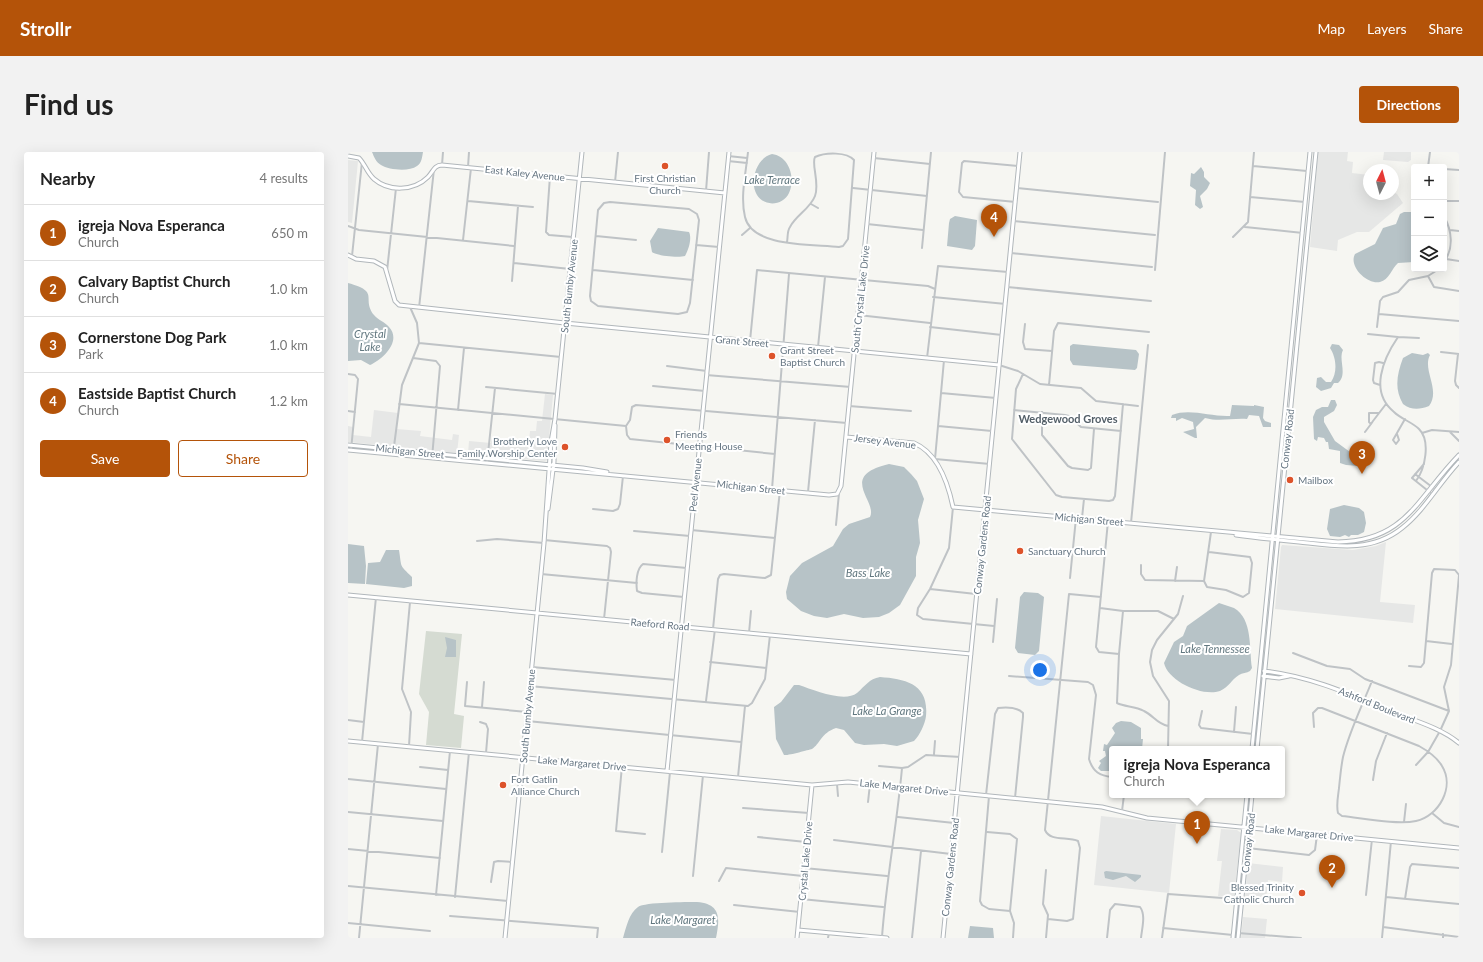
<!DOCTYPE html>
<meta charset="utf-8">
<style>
:root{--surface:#fff;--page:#f2f2f2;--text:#222;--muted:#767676;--line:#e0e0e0;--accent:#b45309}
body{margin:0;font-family:Lato,sans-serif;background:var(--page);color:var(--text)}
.controls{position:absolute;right:12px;top:12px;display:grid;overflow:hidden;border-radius:4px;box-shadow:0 4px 16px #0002}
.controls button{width:36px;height:36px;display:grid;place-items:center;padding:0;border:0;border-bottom:1px solid var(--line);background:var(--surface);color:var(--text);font:20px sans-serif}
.compass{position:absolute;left:1015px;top:12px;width:36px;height:36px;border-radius:50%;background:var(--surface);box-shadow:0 4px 16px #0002;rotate:6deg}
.you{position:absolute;left:692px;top:518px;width:14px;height:14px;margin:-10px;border:3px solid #fff;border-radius:50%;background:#1a73e8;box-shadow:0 0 0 6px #1a73e833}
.badge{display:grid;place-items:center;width:26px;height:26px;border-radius:50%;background:var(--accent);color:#fff;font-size:13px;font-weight:700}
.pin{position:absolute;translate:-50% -33px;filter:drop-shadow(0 1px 2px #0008)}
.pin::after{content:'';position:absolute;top:21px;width:14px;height:12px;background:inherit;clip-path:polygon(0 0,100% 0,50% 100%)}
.popup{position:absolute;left:761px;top:594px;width:176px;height:52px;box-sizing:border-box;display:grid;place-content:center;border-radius:4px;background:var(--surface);filter:drop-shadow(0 1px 3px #0005);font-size:13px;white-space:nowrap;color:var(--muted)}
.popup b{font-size:15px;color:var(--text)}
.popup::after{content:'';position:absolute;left:50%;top:100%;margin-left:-8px;border:8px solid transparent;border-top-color:var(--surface)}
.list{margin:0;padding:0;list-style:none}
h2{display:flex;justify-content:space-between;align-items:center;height:52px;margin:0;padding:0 16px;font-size:17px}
h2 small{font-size:13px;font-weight:400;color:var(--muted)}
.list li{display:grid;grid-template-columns:26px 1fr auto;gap:12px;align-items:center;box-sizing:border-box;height:56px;padding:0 16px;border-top:1px solid var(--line)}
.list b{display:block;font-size:15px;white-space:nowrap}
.list p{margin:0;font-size:13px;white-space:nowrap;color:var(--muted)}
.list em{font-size:13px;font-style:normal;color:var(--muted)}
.actions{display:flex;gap:8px;padding:12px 16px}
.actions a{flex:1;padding:9px 0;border:1px solid var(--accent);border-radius:4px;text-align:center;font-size:14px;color:var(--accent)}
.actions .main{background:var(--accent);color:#fff}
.icon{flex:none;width:22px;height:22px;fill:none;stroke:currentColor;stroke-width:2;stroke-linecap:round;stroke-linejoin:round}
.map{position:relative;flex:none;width:1111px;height:786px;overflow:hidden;border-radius:4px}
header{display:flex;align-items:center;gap:24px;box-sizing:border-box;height:56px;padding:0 20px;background:var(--accent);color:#fff}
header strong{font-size:19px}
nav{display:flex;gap:22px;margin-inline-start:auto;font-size:14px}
.intro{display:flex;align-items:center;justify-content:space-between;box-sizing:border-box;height:96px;padding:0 24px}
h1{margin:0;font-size:28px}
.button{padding:10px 18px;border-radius:4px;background:var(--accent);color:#fff;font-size:14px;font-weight:700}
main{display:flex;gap:24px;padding:0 24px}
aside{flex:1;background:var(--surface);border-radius:4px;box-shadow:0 4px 16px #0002}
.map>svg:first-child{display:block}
</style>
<header>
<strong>Strollr</strong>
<nav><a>Map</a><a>Layers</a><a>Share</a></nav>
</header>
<div class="intro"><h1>Find us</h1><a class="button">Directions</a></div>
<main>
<aside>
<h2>Nearby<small>4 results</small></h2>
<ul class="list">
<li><span class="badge">1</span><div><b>igreja Nova Esperanca</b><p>Church</p></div><em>650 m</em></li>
<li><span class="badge">2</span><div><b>Calvary Baptist Church</b><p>Church</p></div><em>1.0 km</em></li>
<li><span class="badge">3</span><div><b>Cornerstone Dog Park</b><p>Park</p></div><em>1.0 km</em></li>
<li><span class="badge">4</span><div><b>Eastside Baptist Church</b><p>Church</p></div><em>1.2 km</em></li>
</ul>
<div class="actions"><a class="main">Save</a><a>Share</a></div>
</aside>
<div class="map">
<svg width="1111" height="786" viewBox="0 0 1111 786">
<rect width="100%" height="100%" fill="#f6f6f2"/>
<path fill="#e6e7e6" d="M970,0H1000L999,9L1005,10L1004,21L1021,23V42H1045V40L1049,42L1055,51L1021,80H1009L990,88L989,99L962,95Z
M1036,0H1063V8L1060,10L1035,8Z
M0,8L10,9L4,71L0,70Z
M197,242L205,243L199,308L197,309L120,302L121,289L143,291L144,286L181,289L182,279H188L189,269H194Z
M26,258L50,261L48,277L73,279L72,284L104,288L105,282L111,283L109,301L0,290V274L5,275V283L23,285Z
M1038,390L1032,450L1067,453L1065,471L927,457L933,395L934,393L1005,398L1028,394Z
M753,664L828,672L821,741L746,733Z
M873,677L889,678L893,681L886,745L870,744L874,709H869Z
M900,711L935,715L934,730L920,728L918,749L897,746Z
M895,765L919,767L917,786H893Z"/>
<path fill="#d5dbd2" d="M78,479L114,482L106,562L116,564L113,596L78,593L81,560L71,542Z"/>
<path fill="#b7c3c7" d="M24,0H75C74,5 74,11 69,14C61,20 41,18 33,13C28,10 26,5 24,0Z
M424,2C441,4 448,26 441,41C435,54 416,55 409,43C401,30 408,6 424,2Z
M853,15L856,20V25L862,31L859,37L852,44L855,55L852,57L847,53L848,38L842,34L843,21L846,22Z
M1056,60H1066V110L1050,111C1044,116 1041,128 1032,130C1020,133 1000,115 1007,102L1027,92L1035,76L1048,72L1052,62Z
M607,64L629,68L627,94L624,98L599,94L601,71L602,67Z
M310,76L341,80C344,86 341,97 337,104C331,106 309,104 304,100L302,89Z
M0,131C33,140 13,146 26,163C30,168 37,170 41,175C54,189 35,207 22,213L13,208L0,209Z
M725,192L788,198L791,202L789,216L787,218L725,213L722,208V194Z
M984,192L991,193L995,198C990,208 1000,222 990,231H986L983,236L973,239L968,235L969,226L973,225L978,230H983C990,220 988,205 982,196Z
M1064,201L1075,203L1080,201L1082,203C1074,218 1093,238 1081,254C1071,258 1063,258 1055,252C1046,237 1049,222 1055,206Z
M983,248H987L989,253L986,259L976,265V270L987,289L1013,308L1011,314L998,313L992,311V299L981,297L980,290H978L976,286L970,285L969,289L966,287L965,265L968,258L974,255H980Z
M884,253L906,254V253L916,255L915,266L917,269L923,271V275H915L911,264L901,263L899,267C884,266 871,270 857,266L848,275L849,286H847L835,280L846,277L845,270L834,266L828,269V266H823L824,263C842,256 863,265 882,264Z
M541,312L556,315L563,322L569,329L576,347L570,368L572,391L568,405V424L552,453L541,461L531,465L515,466L496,462L479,466L466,464L453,459L439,447L438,440L442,424L454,411L485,394L495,377L501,372L522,365C530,349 489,324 541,312Z
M996,353L1011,356L1016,360L1018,371L1016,380L1010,383H1003L1001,385L997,383L992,385L982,384L979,377L982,357Z
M0,392L16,394L18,414L17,432L0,431Z
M38,398H51C54,417 51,412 64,425V434L56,436L18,432L20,411L32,410Z
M676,440L690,441L696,445L691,499L687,503L670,501L667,496L672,445Z
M871,451C876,453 881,454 886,456C905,467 901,497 904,516L902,519C899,521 894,521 891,523C883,528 881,535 872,539C854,545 820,529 816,511L826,490L835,484L839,474Z
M97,485L108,488V505H97L99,496Z
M532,525C558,527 581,532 578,564C577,572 572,583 566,589L549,594L536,592L516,593L507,591L496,578L488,576C473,581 472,592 464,597C460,598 439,604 436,603L428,587L426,555L433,550L446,533H451C466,538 496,551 509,541C517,534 521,527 532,525Z
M773,569L783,570L793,576V587H795L794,597H764V619H753L750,616L753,611L751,609L758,604L757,599H755L756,592L759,593L767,581L764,576L768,571Z
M758,719L793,723V725L787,730L778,724L765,728L757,726L756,720Z
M349,750C373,752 372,766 368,786H275C278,776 281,761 290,755C297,750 339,750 349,750Z
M622,774L645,776L646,786H620Z"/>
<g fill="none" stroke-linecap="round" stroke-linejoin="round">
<g stroke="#b1b7bb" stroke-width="5">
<path id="secondary" d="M0,4L11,6C17,12 19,21 26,27C41,40 66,39 80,25C85,20 86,13 94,13L377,41
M0,103L8,107L26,109L37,115L47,149L51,153L217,171L651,213
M498,285L566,291C590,301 600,331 605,355L990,390C1058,389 1069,346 1111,303
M0,293L235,316L259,320
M0,298L481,343L489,342L493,334L526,0
M200,357L206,310L207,273
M888,383C909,386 930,388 951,390C987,394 1023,401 1054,376C1077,358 1091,331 1111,310
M0,443L623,502
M916,519C963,524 1006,544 1050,562C1071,570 1094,577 1111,591
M915,524L931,526L941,524
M0,589L464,633L500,630L754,655L799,666L1111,696
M904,597L962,0
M909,597L968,0
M319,619L381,0
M450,778L539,786
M157,786L196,391L203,290L207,267L234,0
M449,786L464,633
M595,786L672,0
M885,786L899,643
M890,786L904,643"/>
</g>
<path stroke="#bfc3c6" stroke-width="2" d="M400,0C398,20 392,45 397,65C404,96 466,92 491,95L495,94L500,87L506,8C499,0 478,0 467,5C463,12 472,31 467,44C462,57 448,63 442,75C439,79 440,85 439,90
M380,4L399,6
M526,6L582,12
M380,9L399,11
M94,13L95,0
M905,14L959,19
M120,15L121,0
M1080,15L1082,0
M1096,17L1111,18
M202,24L198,80L201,83L225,85
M267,30L270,0
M505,36L579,44
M669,36L810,50
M358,39L361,0
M902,45L957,50
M120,49L185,55
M1096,49H1111
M262,50L341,57L349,62L351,68L342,151L339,160L330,162L250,154L243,149L242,144L250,58L256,51Z
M668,50L615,45L611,40L614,11L616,9L671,14
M463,52L470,56
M1096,64C1104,79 1106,96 1096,110
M666,69L807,83
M519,72L575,78
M0,74L11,78L166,94
M897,75L955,81
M1102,78L1111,79
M394,83L402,76
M248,84L288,88
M885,85L900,70L906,0
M115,88L123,16
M348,93L371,95
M574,96L583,0
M663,101L804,115
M4,104L14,10
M1098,107L1111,109
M166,111L222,117
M245,118L345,128
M807,118L817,0
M39,119L48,36
M1080,124L1086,135L1111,139
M164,129L170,54
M659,135L803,149
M585,145L658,152
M71,156L86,17
M1031,162L1111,169
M510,163L582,171
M677,172L675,190L677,197L704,199
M582,175L654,183
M1029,175L1032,149L1035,145L1050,140L1061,128L1080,124L1091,117
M1020,182L1050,185
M402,189L409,118L580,134L587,137
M71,191L213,205
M470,195L477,125
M1093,200L1111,202
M1110,202L1107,229L1108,233L1111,236
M65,206L88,209L92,214L84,306
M579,206L590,114L660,120
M596,208L587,307L642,312
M651,213L670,219L692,232L733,236L748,249L790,254
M319,214L359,219
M0,222L7,223L10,227L3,298
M675,222L668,237L664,287L708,343L714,345L761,349L765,348L767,344L775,252
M358,223L503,235
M701,233L706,179L710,171L801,180
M1032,233L1026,231L1025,228L1027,211L1031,210L1035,211
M305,234L357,239
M138,235L210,242
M593,241L648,246
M51,252L278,274
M501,254L563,259
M110,258L116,196
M666,258L717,263L721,264L733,275L773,279
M0,259L7,260
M694,260V283L720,314L724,316L740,318L743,316L746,277
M1031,261H1021V270L1023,272L1025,269L1038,252
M278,274L282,268L284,255L288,253L499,271
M278,274L279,283L282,287L427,302
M590,274L644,279
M1017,280L1023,272
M1102,280L1111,289
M1074,281L1084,278L1111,280
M1049,282L1051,288L1048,292L1045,288L1057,267
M45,302L54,233L71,191L69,171L62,155
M139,311L147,236
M1076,312L1064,326L1084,342
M1067,322L1088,338
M1068,329C1077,317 1083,289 1071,277C1064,270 1053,267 1046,260C1021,240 1035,207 1050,185L1071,186
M424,337L441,122
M460,340L467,268
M605,355L601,396L582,437L570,456L569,463L575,467L646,474
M245,357L265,359L270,357L272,352L275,324
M734,366L736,347
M760,369L748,495L751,500L771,502
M783,371L800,193
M488,373L491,341
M343,378L427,386
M286,379L342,384
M196,388L259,394L262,396L263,400L256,467
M129,389L149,387L196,391
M793,413V422L797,428L856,429
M193,422L289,431
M722,426L728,366
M827,429L829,415
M856,429L859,435L878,438L895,445L901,441L904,411L902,405L861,400
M856,429L863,380
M582,437L628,442
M336,445L294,441L289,439C288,431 288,417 295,412L339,416
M752,456L775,459H810L826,467
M775,459L771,502L769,551C777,555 787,554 796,559C806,564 809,572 820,574
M365,477L370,427L372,423L376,422L417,426L423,423L432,338
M401,481L403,459
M1078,489L1104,492
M645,490L649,447
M945,501L979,514L1002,517L1017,527L1101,559
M362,510L418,516
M1061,514L1073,515L1076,511L1084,421L1086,417L1107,418L1111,423L1103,513L1096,535L1101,559L1092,579L1080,600L1068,613
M184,515L328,528
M661,524L740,530L745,533L748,543L741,607C745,620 752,624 764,625
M119,530L117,554L179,560
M181,534L400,554L404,551L417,527L422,483
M358,549L367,477
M134,555L136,530
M854,559L851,573L853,576L905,582
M0,568L16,570
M179,569L393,590
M132,570L138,572L140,577L138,601
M966,575L965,561L970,556H974L1071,594C1080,599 1089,605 1094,614C1107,635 1091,664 1068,669C1049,673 1014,666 994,664L990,661C988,653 990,645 991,636C992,626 993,615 995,605C1001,580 1014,554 1024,529
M886,580L888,555
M14,590L28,445
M61,594L63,560L54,537L62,450
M820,597L821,549L805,524L802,510L804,498L809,488L830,462L835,444
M586,602L587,589
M274,614L268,679L297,682
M531,614L554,616L560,615L578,603L613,605
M72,615L100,618
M390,625L397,554
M0,627L98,637
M1025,628L1028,609L1039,581
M489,632L490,644
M638,643L647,562L650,556C658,555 669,555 675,561V565L667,646
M893,643H899
M641,644L632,749L634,753L641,757L662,759
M520,650L522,632
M395,656L461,661
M774,659L776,643
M0,660L95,669
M1084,661L1096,671L1111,675
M550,665L606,671
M1056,670L1058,652
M639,680L662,682L669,687L662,759L666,771L665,786
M410,685L458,690
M486,688L603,702
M899,696L961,703L967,698L969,683
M0,697L92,706
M314,700L322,620
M456,716L539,724
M345,724L355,623
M371,729L378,716L455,724
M143,730L146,710L150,709L164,710
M0,734L160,749
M88,743L102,599
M1018,743L1024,687
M107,745L121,600
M1038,745L1111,752
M453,747L535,755
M1057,747L1062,715L1064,712L1111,716
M386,753L452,760
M102,764L250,776L249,786
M700,767L719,769L725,767L732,696L730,689C720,684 702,690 697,678L721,442L753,445
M0,771L82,779
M1035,775L1111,785
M815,776L885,783
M890,781L953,786
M534,785C538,729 549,673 554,616
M11,786L30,592
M480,786L481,781
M564,786L573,699
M698,786L700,763L695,752L698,718
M759,786L762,758L767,752L792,755C798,763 794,776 793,786
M814,786L820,742L888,747
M1034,786L1043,689
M1095,786V782"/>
<use href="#secondary" stroke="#fff" stroke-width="3"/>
</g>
<g fill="#dd532b" stroke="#fff" stroke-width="1.5">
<circle cx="317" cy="14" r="4"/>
<circle cx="424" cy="204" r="4"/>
<circle cx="319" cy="288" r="4"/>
<circle cx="217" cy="295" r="4"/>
<circle cx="942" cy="328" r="4"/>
<circle cx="672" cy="399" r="4"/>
<circle cx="155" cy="633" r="4"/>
<circle cx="954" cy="741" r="4"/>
</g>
<g text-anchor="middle" stroke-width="4" stroke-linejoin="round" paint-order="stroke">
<g font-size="10" fill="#667683" stroke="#fff">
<text transform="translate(177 21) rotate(6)" y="4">East Kaley Avenue</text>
<text transform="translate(221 134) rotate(-84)" y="4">South Bumby Avenue</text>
<text transform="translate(512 147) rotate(-84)" y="4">South Crystal Lake Drive</text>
<text transform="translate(394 189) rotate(5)" y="4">Grant Street</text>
<text transform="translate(939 287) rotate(-84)" y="4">Conway Road</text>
<text transform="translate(537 289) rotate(7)" y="4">Jersey Avenue</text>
<text transform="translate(62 299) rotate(6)" y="4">Michigan Street</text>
<text transform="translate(347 333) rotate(-84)" y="4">Peel Avenue</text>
<text transform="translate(403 335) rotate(6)" y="4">Michigan Street</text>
<text transform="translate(741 367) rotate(5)" y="4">Michigan Street</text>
<text transform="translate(634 393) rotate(-84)" y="4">Conway Gardens Road</text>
<text transform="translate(312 472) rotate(5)" y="4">Raeford Road</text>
<text transform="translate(1029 553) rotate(22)" y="4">Ashford Boulevard</text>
<text transform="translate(179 564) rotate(-85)" y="4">South Bumby Avenue</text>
<text transform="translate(234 611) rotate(5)" y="4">Lake Margaret Drive</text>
<text transform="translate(556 635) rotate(6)" y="4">Lake Margaret Drive</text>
<text transform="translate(961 681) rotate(6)" y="4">Lake Margaret Drive</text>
<text transform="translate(900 691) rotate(-84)" y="4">Conway Road</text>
<text transform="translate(457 709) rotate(-85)" y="4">Crystal Lake Drive</text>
<text transform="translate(602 715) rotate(-84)" y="4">Conway Gardens Road</text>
</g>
<g font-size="10" fill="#667683" stroke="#fff" text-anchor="start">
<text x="317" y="30" text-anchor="middle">First Christian<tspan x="317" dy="12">Church</tspan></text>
<text x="432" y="202">Grant Street<tspan x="432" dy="12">Baptist Church</tspan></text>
<text x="327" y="286">Friends<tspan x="327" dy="12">Meeting House</tspan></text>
<text x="209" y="293" text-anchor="end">Brotherly Love<tspan x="209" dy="12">Family Worship Center</tspan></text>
<text x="950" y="332">Mailbox</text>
<text x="680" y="403">Sanctuary Church</text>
<text x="163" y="631">Fort Gatlin<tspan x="163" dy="12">Alliance Church</tspan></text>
<text x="946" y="739" text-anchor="end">Blessed Trinity<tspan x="946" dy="12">Catholic Church</tspan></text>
</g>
<g font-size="11" font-style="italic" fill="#61777f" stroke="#fff">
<text x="424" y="32">Lake Terrace</text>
<text x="22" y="186">Crystal<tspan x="22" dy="13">Lake</tspan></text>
<text x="520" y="425">Bass Lake</text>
<text x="867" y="501">Lake Tennessee</text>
<text x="539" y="563">Lake La Grange</text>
<text x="335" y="772">Lake Margaret</text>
</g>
<g font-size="11" font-weight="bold" fill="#535f68" stroke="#fff">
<text x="720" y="271">Wedgewood Groves</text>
</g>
</g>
</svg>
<div class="controls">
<button>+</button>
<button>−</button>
<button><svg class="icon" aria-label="layers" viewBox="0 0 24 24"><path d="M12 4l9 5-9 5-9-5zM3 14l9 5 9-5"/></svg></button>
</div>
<svg class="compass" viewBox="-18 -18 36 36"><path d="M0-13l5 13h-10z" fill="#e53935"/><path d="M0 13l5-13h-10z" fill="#767676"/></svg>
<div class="you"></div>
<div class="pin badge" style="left:849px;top:692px">1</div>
<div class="popup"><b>igreja Nova Esperanca</b>Church</div>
<div class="pin badge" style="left:984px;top:736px">2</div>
<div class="pin badge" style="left:1014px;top:322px">3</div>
<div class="pin badge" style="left:646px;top:85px">4</div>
</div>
</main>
